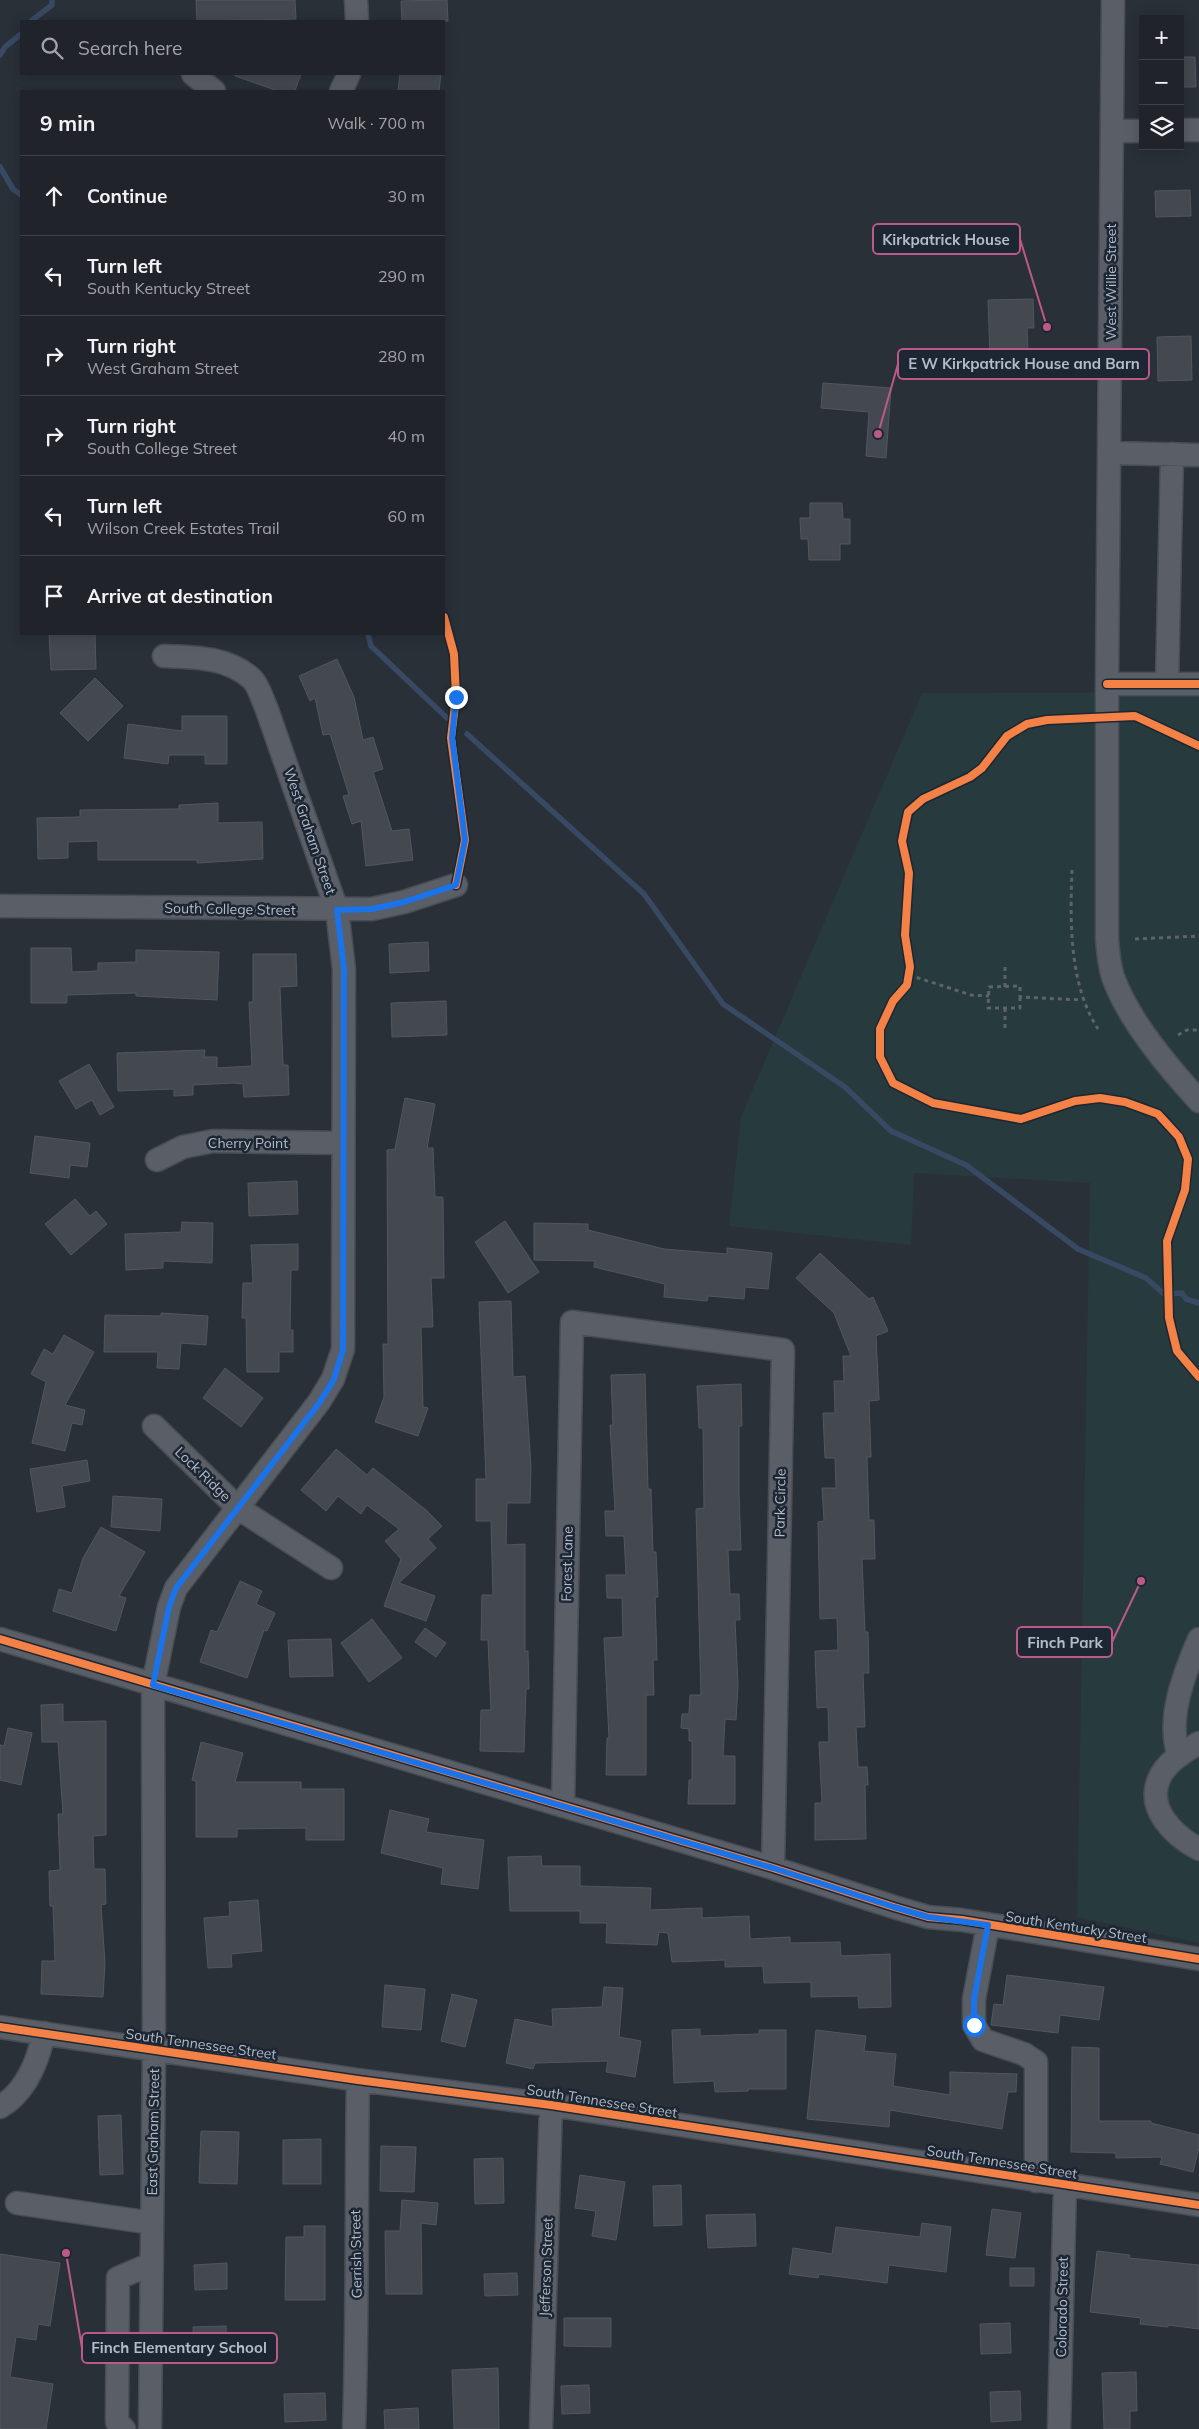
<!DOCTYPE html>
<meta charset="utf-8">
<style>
:root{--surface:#20242a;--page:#282c32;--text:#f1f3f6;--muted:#a2a4a8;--line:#3d4147}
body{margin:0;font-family:Mulish,sans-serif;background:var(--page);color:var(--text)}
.controls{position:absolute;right:15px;top:15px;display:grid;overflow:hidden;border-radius:0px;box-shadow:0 2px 12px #0003}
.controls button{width:45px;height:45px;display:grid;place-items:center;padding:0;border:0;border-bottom:1px solid var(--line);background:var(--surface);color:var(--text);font:25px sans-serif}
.stop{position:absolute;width:15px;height:15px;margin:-11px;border:4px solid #1a73e8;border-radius:50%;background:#fff}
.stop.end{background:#1a73e8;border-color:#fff;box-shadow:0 1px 5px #0008}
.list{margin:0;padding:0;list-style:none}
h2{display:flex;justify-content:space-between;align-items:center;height:65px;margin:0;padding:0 20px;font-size:21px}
h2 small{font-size:16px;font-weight:400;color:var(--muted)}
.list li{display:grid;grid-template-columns:32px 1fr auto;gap:15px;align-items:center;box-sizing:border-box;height:80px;padding:0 20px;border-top:1px solid var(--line)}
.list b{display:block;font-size:19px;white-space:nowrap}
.list p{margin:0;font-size:16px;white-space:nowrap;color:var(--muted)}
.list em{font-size:16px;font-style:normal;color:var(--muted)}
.icon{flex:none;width:28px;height:28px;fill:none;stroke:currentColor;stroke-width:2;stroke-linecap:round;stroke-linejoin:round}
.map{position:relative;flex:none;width:1199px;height:2429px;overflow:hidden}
.search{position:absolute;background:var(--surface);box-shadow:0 2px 12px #0003;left:20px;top:20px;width:425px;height:55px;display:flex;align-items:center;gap:12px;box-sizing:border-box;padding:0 18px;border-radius:0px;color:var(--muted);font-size:19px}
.panel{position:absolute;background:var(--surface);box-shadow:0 2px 12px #0003;left:20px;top:90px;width:425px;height:545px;border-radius:0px}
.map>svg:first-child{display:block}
</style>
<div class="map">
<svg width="1199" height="2429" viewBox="0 0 1199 2429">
<rect width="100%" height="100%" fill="#2a3038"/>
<path fill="#273a3e" d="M1199,692V1943L1077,1917L1090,1183L914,1173L911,1245L729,1226L741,1117L922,693Z"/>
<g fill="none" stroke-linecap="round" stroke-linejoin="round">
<path stroke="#384963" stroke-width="5.5" d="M31,21L52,5V0
M0,55L5,47L21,34
M0,167L13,189L21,195
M368,634L371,646L447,718
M467,734L644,894L723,1004L845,1087L891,1131L966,1165L1078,1249L1146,1278L1164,1294L1182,1293L1186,1299L1199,1303"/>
</g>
<path fill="#444950" stroke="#52575f" d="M196,0H295L296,19L197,21Z
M447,0L448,21H402L401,1Z
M1180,57H1195L1196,87H1180Z
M235,74H301L295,91H278L235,76Z
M400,74H441L439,91H398Z
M1190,190L1191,216L1156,217L1155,191Z
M1033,299L1034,328H1027L1028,353L990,354L988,300Z
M1191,336L1192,380L1158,381L1157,337Z
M823,383L891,388L886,458L866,456L869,412L821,408Z
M810,503H842L843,519H850V544H840V560H809L808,539H801L800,518H810Z
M49,634H95L96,669L51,670Z
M337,659L354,697L363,740L373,737L383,769L373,772L392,831L409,829L413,860L366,866L361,821L352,824L343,796L349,795L330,734L323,735L315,698L310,701L299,676Z
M95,678L123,706L88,741L60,713Z
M182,716H227V764H205V755H169L168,764L124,758L128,724L182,731Z
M218,803V823L262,822L263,859L197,863V860H98V841L68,842V858L38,859L37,818L80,817V810L179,809V805Z
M428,942L429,971L390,973L389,944Z
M31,948H71L72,972L98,971V963L136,962V950L219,952L217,1000L136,996V993L67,995V1003H31Z
M253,954H296L297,986L280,987L283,1065H288L289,1095L244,1097L243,1084L234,1083L193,1085V1095L174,1096V1089L118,1091L117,1053L205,1050L204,1057H217V1068L252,1066L249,1002H253Z
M446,1001L447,1035L392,1037L391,1003Z
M89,1064L114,1107L100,1115L92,1100L76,1109L59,1081Z
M405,1098L435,1104L427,1148H433L435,1197H443L444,1278H431L433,1327H421L423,1407L428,1408L418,1436L375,1422L384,1397L383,1344H388L387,1150L395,1149Z
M35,1136L90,1143L87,1167L70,1165L69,1178L30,1173Z
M297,1181L298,1214L249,1216L248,1183Z
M75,1199L90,1216L96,1211L107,1224L71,1255L45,1224Z
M505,1221L539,1272L508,1293L475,1242Z
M182,1222L213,1223L212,1263L163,1261V1268L126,1270L125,1234L181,1232Z
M534,1223L588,1224V1230L664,1249L727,1254V1248L772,1253L768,1289L745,1287L744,1299L708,1296L707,1301L664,1297L665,1284L594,1267L595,1261L534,1260Z
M298,1244V1270H291L290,1330H293V1352H279V1372H247L246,1318H242L243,1283H253L251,1245Z
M820,1253L869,1299L873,1297L888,1331L876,1336L879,1400L869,1401L871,1457H867L869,1520H874L875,1559H862L865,1632H868L869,1673H863L865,1727H856L858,1767H867L868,1785H865L866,1839L815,1840V1803H822L819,1742H829L828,1707L817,1708L815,1651L838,1650L837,1618L820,1619L818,1522L824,1521L822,1488H836L835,1458H825L823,1413H835L834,1381H844L843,1356H851L834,1313L796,1278Z
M511,1301L513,1377L525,1376L531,1467L530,1503H507L506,1545L525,1544V1651H528L529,1689H526L524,1752L480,1751L481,1710H491L488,1640H481L482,1595H493L491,1521H476V1479H486L479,1302Z
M161,1313L208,1316L206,1345L181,1343L179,1369L157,1368L158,1352H104L105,1315L161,1316Z
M64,1335L94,1352L65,1405L85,1410L82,1425L72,1423L65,1451L32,1443L46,1382L31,1374L44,1349L53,1354Z
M225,1368L263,1398L241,1427L203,1398Z
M645,1374L648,1489H651L653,1552H656L658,1597H655L657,1660H653L654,1695H646V1775H606L607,1738H609L604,1638L623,1637L622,1598H607L606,1575H626L624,1536H606L605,1511H615L610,1425H613L611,1375Z
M741,1384L742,1426H739V1493L741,1550H728L730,1594H739L740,1620H735L738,1685L736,1720L725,1719L723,1756H735V1804H688L689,1780H692V1741H689V1729L681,1728L682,1714H689L690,1695H701L696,1509L704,1508L703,1428H699L697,1386Z
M336,1449L367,1475L373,1468L426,1510L442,1526L428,1539L436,1548L399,1583L435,1596L426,1621L384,1606L401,1559L385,1541L399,1529L367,1505L361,1514L338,1496L326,1511L301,1490Z
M87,1460L90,1481L62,1486L65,1507L37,1512L30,1469Z
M113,1496L162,1499L160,1531L111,1527Z
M101,1527L145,1552L119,1596L126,1598L116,1631L53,1611L59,1589L72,1593L83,1558Z
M240,1581L262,1591L256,1604L275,1613L267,1631L264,1630L247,1678L200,1662L211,1630L217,1632Z
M372,1619L402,1658L369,1682L341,1643Z
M425,1628L446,1643L436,1657L415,1642Z
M331,1639L333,1676L290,1677L288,1640Z
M63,1704V1722L106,1721V1835L93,1836L94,1869H105L106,1904L101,1905L105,1963L103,1997L41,1994L42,1961H55L53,1906H50L49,1871L60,1870L58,1814H63L58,1742H42L41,1705Z
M8,1728L32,1733L21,1785L0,1780V1745L4,1746Z
M201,1742L243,1753L235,1782H301V1789H344V1840H306V1828L237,1829V1837H196V1781L192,1780Z
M390,1810L429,1819L426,1832L484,1840L478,1889L441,1884L443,1868L381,1853Z
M541,1856L542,1866H580V1886L651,1888L650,1910L702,1908V1918L749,1916L750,1939L790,1937V1943L840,1942L841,1956L890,1954L891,2007L859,2008L858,1996L811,1997V1982L764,1983L763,1966L725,1967V1960L672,1962L668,1933L659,1932L657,1945L606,1943L607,1923H580V1911H510L508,1857Z
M258,1900L262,1951L231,1954L232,1967L208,1968L204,1918L230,1916L229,1902Z
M1007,1975L1104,1987L1099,2020L1060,2015L1058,2033L991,2025L994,2004L1003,2005Z
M385,1985L425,1989L421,2030L382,2027Z
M604,1987L623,1988L619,2037L641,2041L635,2077L606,2072L608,2061L535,2063L533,2069L506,2063L515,2019L553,2027L552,2009L602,2007Z
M452,1994L477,2000L465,2047L441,2041Z
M700,2029V2036L759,2034V2030H786V2089H748V2091L715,2092L714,2081L674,2083L672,2030Z
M816,2030L866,2036L864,2051L896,2054L893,2086L950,2095V2072L1017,2074L1016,2092H1008L1002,2129L890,2110L889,2127L807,2119Z
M1072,2047L1099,2048V2121H1151V2123L1199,2135V2148L1193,2172L1160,2164L1162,2157L1116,2158V2153L1071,2152Z
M121,2115L123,2174L100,2175L98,2116Z
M201,2131L239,2132L237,2184L199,2183Z
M321,2139V2184H283V2140Z
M381,2146L416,2147L414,2192L380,2191Z
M503,2158L504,2203L475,2204L474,2159Z
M580,2175L625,2182L616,2240L592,2236L596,2211L575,2208Z
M681,2185L682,2225L654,2226L653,2186Z
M402,2200L438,2203L436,2225L421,2223L422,2294H386L385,2231H400Z
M992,2209L1021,2213L1015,2258L986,2255Z
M755,2214L756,2246L708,2248L706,2215Z
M922,2223L951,2227L946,2272L889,2265L887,2283L819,2274L818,2278L789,2274L793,2248L832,2254L836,2227L920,2237Z
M304,2226H325V2300H285L286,2237H304Z
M1097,2251L1130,2255L1129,2258L1199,2265V2329L1168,2325V2327L1140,2324L1141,2318L1090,2312Z
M0,2254L60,2263L50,2326L38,2324L36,2340L16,2337L10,2377L53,2384L46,2429H0Z
M227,2263V2289L195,2290L194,2265Z
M1010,2268H1034V2286H1010Z
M517,2273L518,2295L485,2296L484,2274Z
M564,2318H611V2347L564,2346Z
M1010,2323L1011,2353L981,2354L980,2324Z
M226,2326L227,2357L194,2358L193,2327Z
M498,2368L499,2429H454L452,2370Z
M1136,2372L1137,2411H1130V2429H1104L1102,2373Z
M589,2385L590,2413L562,2414L561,2386Z
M1020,2391L1021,2420L991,2422L990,2392Z
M325,2393L326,2420L285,2422L284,2394Z
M418,2408L419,2429H385L384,2410Z"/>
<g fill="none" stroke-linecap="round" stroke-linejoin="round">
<g stroke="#484c53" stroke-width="25">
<path id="minor" d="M356,0L357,21
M1113,0L1107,684V939C1108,952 1109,965 1113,977C1129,1021 1168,1067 1199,1101
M193,74L214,91
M341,91L349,74
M1180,130H1199
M1112,131H1143
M1110,453L1199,455
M1107,684H1199
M1167,684L1172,454
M0,906L372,909L404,902L456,885
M157,1160L183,1147L213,1141L343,1143
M154,1426L238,1508L331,1568
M0,1639L773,1868L894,1907L928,1917L962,1920L1199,1959
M1199,1743C1184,1752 1166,1762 1159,1779C1146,1809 1174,1836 1199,1849
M1179,1756C1166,1719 1184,1674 1199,1639
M563,1806L572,1322L783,1350L773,1868
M988,1925L974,1999V2025L983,2040L1024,2054L1036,2062V2181
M0,2027L358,2080L551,2105L1199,2205
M0,2107C26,2092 38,2061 44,2033
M17,2203L152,2223
M124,2429L117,2422L118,2278L151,2264
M150,2429L154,2050L153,1685L169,1607L176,1588L319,1402L333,1379L343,1349L344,969L337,910L266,707C262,699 259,686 252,679C228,657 195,657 164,656
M354,2429C358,2313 356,2196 358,2080
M541,2429L551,2105
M1059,2429L1065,2185"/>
</g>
<path stroke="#5d636a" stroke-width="3" stroke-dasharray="4 4" stroke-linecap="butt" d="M1072,870C1070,922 1069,984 1098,1029
M1135,939L1199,936
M909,975L971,995L989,996
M1005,987V963
M1020,997V1008H988L989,987L1020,986V997L1082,1000
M1005,1008V1028
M1178,1035L1187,1030H1199"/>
<use href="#minor" stroke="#5a5e66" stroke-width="22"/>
<g stroke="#1d2633" stroke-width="11">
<path id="cycleway" d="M444,617L454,654L456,697L451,738L465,840L456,885
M1107,684H1199
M1199,746L1135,716L1047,720L1027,724L1007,736L982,768L970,777L923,799L908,812L902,841L909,873L905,935L910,967L907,985L893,1001L880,1029V1057L893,1083L933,1103L1021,1119L1075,1101L1100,1098L1125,1102L1158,1114L1179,1137L1188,1159L1185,1190L1167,1241L1169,1318L1177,1351L1199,1377
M0,1639L773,1868L894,1907L928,1917L962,1920L1199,1959
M0,2027L358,2080L551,2105L1199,2205"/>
</g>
<use href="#cycleway" stroke="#f48246" stroke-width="8"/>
</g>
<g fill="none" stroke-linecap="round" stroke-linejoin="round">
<path stroke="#1a73e8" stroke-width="6" d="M456,697L452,738L465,840L456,885L404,902L372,909L337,910L344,969L343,1350L334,1379L320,1402L176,1588L169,1607L153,1685L773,1868L894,1907L928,1917L988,1925L974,1999V2025"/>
</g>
<g text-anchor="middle" stroke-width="5" stroke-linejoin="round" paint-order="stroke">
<g font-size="14" fill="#b4bcc9" stroke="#1d2633">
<text transform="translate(1111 282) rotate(-90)" y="5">West Willie Street</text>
<text transform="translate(310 831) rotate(71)" y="5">West Graham Street</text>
<text transform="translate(230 909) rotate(1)" y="5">South College Street</text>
<text x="248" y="1148">Cherry Point</text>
<text transform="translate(203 1474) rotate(44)" y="5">Lock Ridge</text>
<text transform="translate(780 1503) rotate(-89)" y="5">Park Circle</text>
<text transform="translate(567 1564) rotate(-89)" y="5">Forest Lane</text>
<text transform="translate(1076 1927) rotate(9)" y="5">South Kentucky Street</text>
<text transform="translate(201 2044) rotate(8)" y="5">South Tennessee Street</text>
<text transform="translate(602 2101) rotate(9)" y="5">South Tennessee Street</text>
<text transform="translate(153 2132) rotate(-89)" y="5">East Graham Street</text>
<text transform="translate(1002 2162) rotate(9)" y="5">South Tennessee Street</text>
<text transform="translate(356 2254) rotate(-91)" y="5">Gerrish Street</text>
<text transform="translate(546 2267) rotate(-88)" y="5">Jefferson Street</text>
<text transform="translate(1062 2307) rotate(-89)" y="5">Colorado Street</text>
</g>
</g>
<path fill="none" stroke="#bc5a87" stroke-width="2" d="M1047 327L1020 239M878 434L898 364M1141 1581L1112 1642M66 2253L82 2348"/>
<g fill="#bc5a87" stroke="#1d2633" stroke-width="2">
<circle cx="1047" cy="327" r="5"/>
<circle cx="878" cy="434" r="5"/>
<circle cx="1141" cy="1581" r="5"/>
<circle cx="66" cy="2253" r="5"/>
</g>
<g fill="#1d2633" stroke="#bc5a87" stroke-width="2">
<rect x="873" y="224" width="147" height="30" rx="5"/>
<rect x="898" y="349" width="251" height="30" rx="5"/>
<rect x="1017" y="1627" width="95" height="30" rx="5"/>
<rect x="82" y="2333" width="195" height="30" rx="5"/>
</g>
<g font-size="15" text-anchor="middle" font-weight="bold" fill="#b4bcc9">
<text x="946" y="245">Kirkpatrick House</text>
<text x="1024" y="369">E W Kirkpatrick House and Barn</text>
<text x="1065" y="1648">Finch Park</text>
<text x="179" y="2353">Finch Elementary School</text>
</g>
</svg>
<div class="controls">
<button>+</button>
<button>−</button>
<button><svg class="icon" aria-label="layers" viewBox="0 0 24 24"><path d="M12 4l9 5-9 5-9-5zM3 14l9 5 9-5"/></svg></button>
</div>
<div class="stop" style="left:974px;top:2025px"></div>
<div class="stop end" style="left:456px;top:697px"></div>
<div class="search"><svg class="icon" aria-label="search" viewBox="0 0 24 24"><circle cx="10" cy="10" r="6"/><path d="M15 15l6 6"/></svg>Search here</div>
<section class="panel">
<h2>9 min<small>Walk · 700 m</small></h2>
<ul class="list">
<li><svg class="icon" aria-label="ahead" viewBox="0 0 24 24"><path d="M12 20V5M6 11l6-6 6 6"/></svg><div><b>Continue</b></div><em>30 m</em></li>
<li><svg class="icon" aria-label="left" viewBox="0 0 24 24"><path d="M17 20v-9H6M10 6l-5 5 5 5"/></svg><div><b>Turn left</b><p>South Kentucky Street</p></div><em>290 m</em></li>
<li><svg class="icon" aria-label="right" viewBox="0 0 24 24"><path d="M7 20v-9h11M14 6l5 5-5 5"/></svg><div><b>Turn right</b><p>West Graham Street</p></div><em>280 m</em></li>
<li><svg class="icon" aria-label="right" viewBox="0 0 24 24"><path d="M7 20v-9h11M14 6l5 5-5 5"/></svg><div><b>Turn right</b><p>South College Street</p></div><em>40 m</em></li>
<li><svg class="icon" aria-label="left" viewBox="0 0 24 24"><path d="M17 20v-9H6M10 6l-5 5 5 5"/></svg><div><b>Turn left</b><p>Wilson Creek Estates Trail</p></div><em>60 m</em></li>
<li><svg class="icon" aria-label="arrive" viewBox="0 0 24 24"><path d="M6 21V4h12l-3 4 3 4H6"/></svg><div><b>Arrive at destination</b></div></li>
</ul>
</section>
</div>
